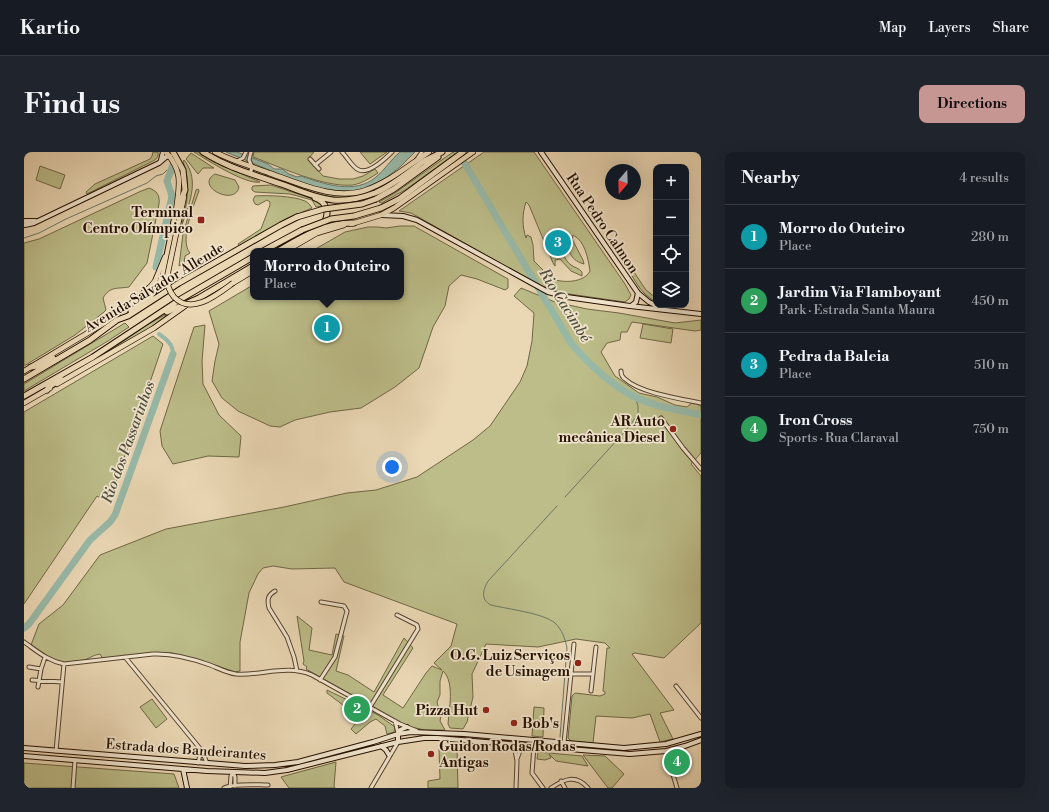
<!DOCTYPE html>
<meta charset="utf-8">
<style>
:root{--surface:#171b24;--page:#20242c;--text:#f1f3f6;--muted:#9ea1a6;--line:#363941;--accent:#c59692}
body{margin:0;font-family:"Libre Bodoni",serif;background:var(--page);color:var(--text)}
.controls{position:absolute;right:12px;top:12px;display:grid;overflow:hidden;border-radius:8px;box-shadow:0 4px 16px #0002}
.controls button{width:36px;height:36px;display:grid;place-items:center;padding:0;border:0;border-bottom:1px solid var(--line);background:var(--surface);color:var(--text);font:20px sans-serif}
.compass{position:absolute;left:581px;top:12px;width:36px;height:36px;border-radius:50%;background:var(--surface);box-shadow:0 4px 16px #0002;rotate:199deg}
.you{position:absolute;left:368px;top:315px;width:14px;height:14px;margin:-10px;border:3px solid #fff;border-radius:50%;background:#1a73e8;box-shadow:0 0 0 6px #1a73e833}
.badge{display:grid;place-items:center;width:26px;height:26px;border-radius:50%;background:var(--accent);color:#fff;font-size:13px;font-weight:700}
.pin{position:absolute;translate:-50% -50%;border:2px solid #fff;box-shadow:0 1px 4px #0006}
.popup{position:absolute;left:226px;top:96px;width:154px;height:52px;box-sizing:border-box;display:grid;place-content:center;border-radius:8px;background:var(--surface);filter:drop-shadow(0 1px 3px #0005);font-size:13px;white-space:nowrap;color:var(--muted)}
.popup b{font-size:15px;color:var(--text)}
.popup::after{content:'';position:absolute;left:50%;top:100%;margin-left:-8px;border:8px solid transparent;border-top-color:var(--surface)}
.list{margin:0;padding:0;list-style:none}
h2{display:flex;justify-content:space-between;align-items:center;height:52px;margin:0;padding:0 16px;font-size:17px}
h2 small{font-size:13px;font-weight:400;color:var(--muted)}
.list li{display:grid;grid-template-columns:26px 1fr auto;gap:12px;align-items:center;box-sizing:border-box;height:64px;padding:0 16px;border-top:1px solid var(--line)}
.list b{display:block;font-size:15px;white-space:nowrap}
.list p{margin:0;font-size:13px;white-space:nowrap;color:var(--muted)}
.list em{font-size:13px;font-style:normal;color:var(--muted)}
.icon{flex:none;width:22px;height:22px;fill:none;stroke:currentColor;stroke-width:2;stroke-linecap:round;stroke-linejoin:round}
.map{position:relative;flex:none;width:677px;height:636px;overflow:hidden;border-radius:8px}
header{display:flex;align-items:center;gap:24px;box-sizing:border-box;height:56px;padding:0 20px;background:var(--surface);border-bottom:1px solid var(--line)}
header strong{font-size:19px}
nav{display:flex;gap:22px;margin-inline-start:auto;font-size:14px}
.intro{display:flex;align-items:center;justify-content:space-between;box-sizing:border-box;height:96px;padding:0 24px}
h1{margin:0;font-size:28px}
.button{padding:10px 18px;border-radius:8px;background:var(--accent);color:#111;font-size:14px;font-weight:700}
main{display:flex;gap:24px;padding:0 24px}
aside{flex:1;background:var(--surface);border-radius:8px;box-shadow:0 4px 16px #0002}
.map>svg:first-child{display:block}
</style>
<header>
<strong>Kartio</strong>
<nav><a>Map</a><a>Layers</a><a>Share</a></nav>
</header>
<div class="intro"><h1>Find us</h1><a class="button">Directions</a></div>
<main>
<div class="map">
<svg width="677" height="636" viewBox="0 0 677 636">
<rect width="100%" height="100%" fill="#ead7b4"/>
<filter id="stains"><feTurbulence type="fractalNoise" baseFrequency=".005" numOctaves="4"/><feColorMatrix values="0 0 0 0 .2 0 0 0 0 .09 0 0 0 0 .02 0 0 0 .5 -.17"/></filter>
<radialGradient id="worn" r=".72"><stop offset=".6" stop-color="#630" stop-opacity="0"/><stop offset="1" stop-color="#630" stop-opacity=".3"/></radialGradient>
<path fill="#bcbd89" stroke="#706645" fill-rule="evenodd" d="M129,0H134C135,6 131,8 127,10L63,42L62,40L71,32L126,7L128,4Z
M170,0H174L199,14L236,30C222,33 183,8 170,0Z
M230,0H290L284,7L299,24L315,27H329L339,24L351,17L354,21C346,26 339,31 329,33C301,36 256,15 229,5Z
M336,0H363L346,12Z
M411,0L410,2L359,35C322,54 297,44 260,31C250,28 237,25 228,19L229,18C267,31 310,54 351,38C369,30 393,11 411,0Z
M429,0L431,2L381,38L361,49L358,51L355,50L371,41Z
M460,0H510L601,132L607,143L605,147L601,150L538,141L515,133L396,66L387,61L375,59ZM502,50L505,53L529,111L531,114V108L536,107L547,119L558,124V120C555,116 551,116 547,113C540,108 537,97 537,89C548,97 543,107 560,112L559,108L548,87L549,83C561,89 564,106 566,119C560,131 539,131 528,127L510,109L509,93L507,85L503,83L502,86C498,74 498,62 502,50Z
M167,1L190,16H179L174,22L162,7Z
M160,8C177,29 164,54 157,76C162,54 168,32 159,10Z
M16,14L41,23L36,37L12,28Z
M191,22L211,28L215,35C211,55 170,34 191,22Z
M247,33L292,48L299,54L292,55L288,48L266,42L231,40L228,38V35L229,34Z
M125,36C133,39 136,43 135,52L123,111L105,135C93,137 86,134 79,146L82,158L80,160L51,183L0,214V91L15,87L115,40Z
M174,37L175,39C170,53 155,88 166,101L161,104L160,111L155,114L159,82L172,38Z
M231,44C243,43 270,44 281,49C285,51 286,53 288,56L262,67L216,95L214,92L237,77L246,53V50L243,48L234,53L231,52L229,48Z
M376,74H390L484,127V136L481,138L453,127L437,123L425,134L421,154L409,175L395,216L371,235L337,256L306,260L271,268L256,275L246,274L214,259L198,246L188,229L191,209L195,192L185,159L229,133V145H377V99H288L321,80L344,75H354L362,76Z
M602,108L622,138L632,146V150C615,141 609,125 600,109Z
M497,136L531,150L563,157L595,161L651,171L677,168V178L671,179L608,170L603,180H597L596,188L583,191L577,200L591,224L615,241L633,245L651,253L663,255L669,250L677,254V301L667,312L677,324V471L640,506L611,501L608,502L650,558L636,561L649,587L636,590L626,562L608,566L572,564L569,591L547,589L544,586L548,544L551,541L576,544L581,542V540L579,539L583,496H586L581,491L552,487L514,495L462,492L448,522L449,545L443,570L439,577L426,576L424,572C425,558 431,530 419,519L416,529V543L413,550L417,564L416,569L421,578H401L382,574L282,517L283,515L279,512L280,509L273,464L288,476L285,498L308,503L312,482L320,484L312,519L324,523L350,540L380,486L389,496L359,543L379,556L402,521L408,514L418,518L410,511L427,494L433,472L320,430L311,416L268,417L249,414L239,416L234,422L225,441L216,490V519L211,520L179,509L148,501L115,502L79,507L76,502C68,503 63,508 56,510C36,515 21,504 7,493L15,472L39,453L76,403L142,377L260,355L323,341L352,338L393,325L449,288L466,274L496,230L503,214L508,189L510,161L490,144Z
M148,159L126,176L43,224L91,195L121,174Z
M101,171L105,175L84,189L0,239V232Z
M619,172L649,177L647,191L616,186Z
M181,173L178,209L179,232L195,263L217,284L215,305L184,304L149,312L138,294L136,279L170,175Z
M129,184L139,192L93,327L84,345L79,347L73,344L0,452V260Z
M303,538L354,563L371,575L370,580L363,582L361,574L352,567L346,570L332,582L327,577L336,566L303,541Z
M128,547L143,567L132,576L116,555Z
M510,555L520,556L519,585L508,584Z
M415,597H433L434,636H404V629L416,627Z
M514,600L558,604L564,614L532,609L525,602L527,606L521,608L513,607Z
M559,603L581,604L600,622L588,636H584Z
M312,610L310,634L311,636H265L257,625Z
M0,611L150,622L155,636H0Z"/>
<path fill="#98baa9" stroke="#6a7666" d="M202,0H213L244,12L250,17H258L265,22L273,25L277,24C300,32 331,43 352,25C361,18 367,7 376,0H391L376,15L353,33L336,39H304L267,27Z"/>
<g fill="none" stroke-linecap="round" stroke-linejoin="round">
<path stroke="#6a7666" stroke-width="1" d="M0,86L15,81L42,67L123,31L132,24L139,22L143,18
M541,345L605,275L614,262V254L611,245
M533,354L465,428C459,436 456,448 467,453C483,457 519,461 531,471C538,478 541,486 543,496L536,585"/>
<path stroke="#98baa9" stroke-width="4" d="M135,182C142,187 149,192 149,202"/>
<path stroke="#98baa9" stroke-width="7" d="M434,0L547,191C565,212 586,233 611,245C631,255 655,258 677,263
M132,115L148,44L143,29L149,13
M0,476L5,472L66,388L86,370L91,363L149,202"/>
<g stroke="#56422e" stroke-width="5">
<path id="street" d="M318,0C323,5 327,13 333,17C343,24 361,7 368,0
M286,7L295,17
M393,7L398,0
M213,9L219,6L222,0
M291,13L307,0
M226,22L228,15L225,8L227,0
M597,219C597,222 598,225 601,227C616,241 657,247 677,251
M637,266L659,296L677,317
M251,439C244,443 243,447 245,456L263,485L270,505L273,519
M0,490C13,499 24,509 40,512L129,502C149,501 167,506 186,513C194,516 203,521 212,522C237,524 263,512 288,523L376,572L393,579
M101,505L178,599L183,611
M5,515L17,517L14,535
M17,517L21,505
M547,522H568
M8,528L38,530
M296,528L311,505L323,459L320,454L297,450
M652,534L677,566
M567,539L572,495
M346,555L394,477L393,473L373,463
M371,569L374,581
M540,591L550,492
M490,593L493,609L492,636
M510,594L508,621L519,636
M32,599L40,512
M642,599L653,636
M493,607L498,593
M174,611L176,603L175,596
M209,620L211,625V634
M537,629L541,636
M49,636L51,608
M200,636C209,631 233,633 244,633
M206,636L207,624L209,620
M347,636L374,590
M527,636C540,627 552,622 564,636"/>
</g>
<g stroke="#251001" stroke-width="6">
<path id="secondary" d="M517,0L614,141L625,150L639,157
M137,8L139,0
M357,63L379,64L393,68L524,140L543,145L606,154L677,162
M1,69H11
M1,73L10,71L135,11L142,5L146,4
M607,154L612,150L614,141
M374,590V582L376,578L383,575
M357,594L362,598L365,603
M0,596L221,614L251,613L274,610L349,590L374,582L387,580L440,582L600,596L642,592L677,582
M0,604L183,619L241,621L263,618L374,590L400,586H413L606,602L642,599L661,594L677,588
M159,617L163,636"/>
</g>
<g stroke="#251001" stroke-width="6">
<path id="primary" d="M142,0C160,21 155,34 152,59
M191,0C208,9 227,14 245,21C275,31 310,49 342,38C365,30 385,13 405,0
M155,68L160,45
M327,72L357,63L370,56L449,0
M262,99L293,81L320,73
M209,131L229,119
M0,219L82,170L109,150L127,134L131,129L141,105
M33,232L130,176L161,154
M0,251L26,236"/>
</g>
<g stroke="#251001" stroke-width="7">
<path id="highway" d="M179,0C204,16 229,22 257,32C274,38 291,46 309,48C324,49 338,46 351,41C368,34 382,22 397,11C403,7 411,4 418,0
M291,46C303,50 306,61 300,71
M352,47L370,37L414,5
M357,56L375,47L439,0
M239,99L278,78
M254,99C278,85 302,70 330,71
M107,159L126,145L134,133L139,123L151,64L161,38L159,18L149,0
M143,160L175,146L229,114
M7,215L13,214L29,206
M0,227L66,188L93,168L104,164L155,131L257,73L273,65
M23,238L25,235L37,227
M0,244L69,205L157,147L229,105"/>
</g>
<use href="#street" stroke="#f1e5ce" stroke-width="3"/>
<use href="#secondary" stroke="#f1e5ce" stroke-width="4"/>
<use href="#primary" stroke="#ead7b4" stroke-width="4.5"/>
<use href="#highway" stroke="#ead7b4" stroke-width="5"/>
<g stroke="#251001" stroke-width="6" stroke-linecap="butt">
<path id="primary-bridge" d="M155,68L143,125C143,133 145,139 150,145C168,164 194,142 209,131"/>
</g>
<g stroke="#251001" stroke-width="7" stroke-linecap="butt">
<path id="highway-bridge" d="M273,65L300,57L338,52L352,47
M278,78L307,67L330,64L357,56"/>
</g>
<use href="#primary-bridge" stroke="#ead7b4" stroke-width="4.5"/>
<use href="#highway-bridge" stroke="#ead7b4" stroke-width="5"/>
</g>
<g fill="#8f2418" stroke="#f1e5ce" stroke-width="1.5">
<rect x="173" y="64" width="8" height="8" rx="2"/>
<circle cx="649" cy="277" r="4"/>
<circle cx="554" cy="511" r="4"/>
<circle cx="462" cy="558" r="4"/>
<circle cx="490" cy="571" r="4"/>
<circle cx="407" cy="602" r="4"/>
</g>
<g text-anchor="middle" stroke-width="3.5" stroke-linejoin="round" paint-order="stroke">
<g font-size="14" font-weight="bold" fill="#251001" stroke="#f1e5ce" text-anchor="end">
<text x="169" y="65">Terminal<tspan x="169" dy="16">Centro Olímpico</tspan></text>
<text x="641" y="274">AR Auto<tspan x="641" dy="16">mecânica Diesel</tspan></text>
<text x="546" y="508">O.G. Luiz Serviços<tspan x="546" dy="16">de Usinagem</tspan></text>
<text x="454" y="563">Pizza Hut</text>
<text x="498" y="576" text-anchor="start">Bob's</text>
<text x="415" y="599" text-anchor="start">Guidon Rodas/Rodas<tspan x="415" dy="16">Antigas</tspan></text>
</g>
<g font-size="14" fill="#251001" stroke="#f1e5ce">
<text transform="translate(579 71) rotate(56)" y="5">Rua Pedro Calmon</text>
<text transform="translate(130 135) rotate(-31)" y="5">Avenida Salvador Allende</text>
<text transform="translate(162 597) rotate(4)" y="5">Estrada dos Bandeirantes</text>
</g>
<g font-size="15" font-style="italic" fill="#4d4c3c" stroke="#f1e5ce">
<text transform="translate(541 153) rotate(58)" y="5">Rio Cacimbé</text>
<text transform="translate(104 290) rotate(-70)" y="5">Rio dos Passarinhos</text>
</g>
</g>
<rect width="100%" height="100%" filter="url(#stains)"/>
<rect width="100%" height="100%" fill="url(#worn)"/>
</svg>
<div class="controls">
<button>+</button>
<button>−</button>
<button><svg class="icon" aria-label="locate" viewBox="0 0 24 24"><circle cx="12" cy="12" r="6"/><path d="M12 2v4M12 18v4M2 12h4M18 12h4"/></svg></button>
<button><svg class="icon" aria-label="layers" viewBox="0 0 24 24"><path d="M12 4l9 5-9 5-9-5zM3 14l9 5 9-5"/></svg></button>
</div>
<svg class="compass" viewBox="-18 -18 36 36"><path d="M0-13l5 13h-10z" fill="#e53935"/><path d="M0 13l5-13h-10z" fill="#9ea1a6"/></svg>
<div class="you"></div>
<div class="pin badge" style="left:303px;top:176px;background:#0f9aa8">1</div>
<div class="popup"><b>Morro do Outeiro</b>Place</div>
<div class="pin badge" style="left:333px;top:557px;background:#2e9e5b">2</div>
<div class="pin badge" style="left:534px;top:91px;background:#0f9aa8">3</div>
<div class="pin badge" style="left:653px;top:610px;background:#2e9e5b">4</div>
</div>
<aside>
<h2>Nearby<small>4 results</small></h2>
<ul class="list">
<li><span class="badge" style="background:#0f9aa8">1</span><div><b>Morro do Outeiro</b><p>Place</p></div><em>280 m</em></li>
<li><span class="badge" style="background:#2e9e5b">2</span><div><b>Jardim Via Flamboyant</b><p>Park · Estrada Santa Maura</p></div><em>450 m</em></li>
<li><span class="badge" style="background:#0f9aa8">3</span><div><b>Pedra da Baleia</b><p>Place</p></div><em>510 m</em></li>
<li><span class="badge" style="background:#2e9e5b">4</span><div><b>Iron Cross</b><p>Sports · Rua Claraval</p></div><em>750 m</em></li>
</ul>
</aside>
</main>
